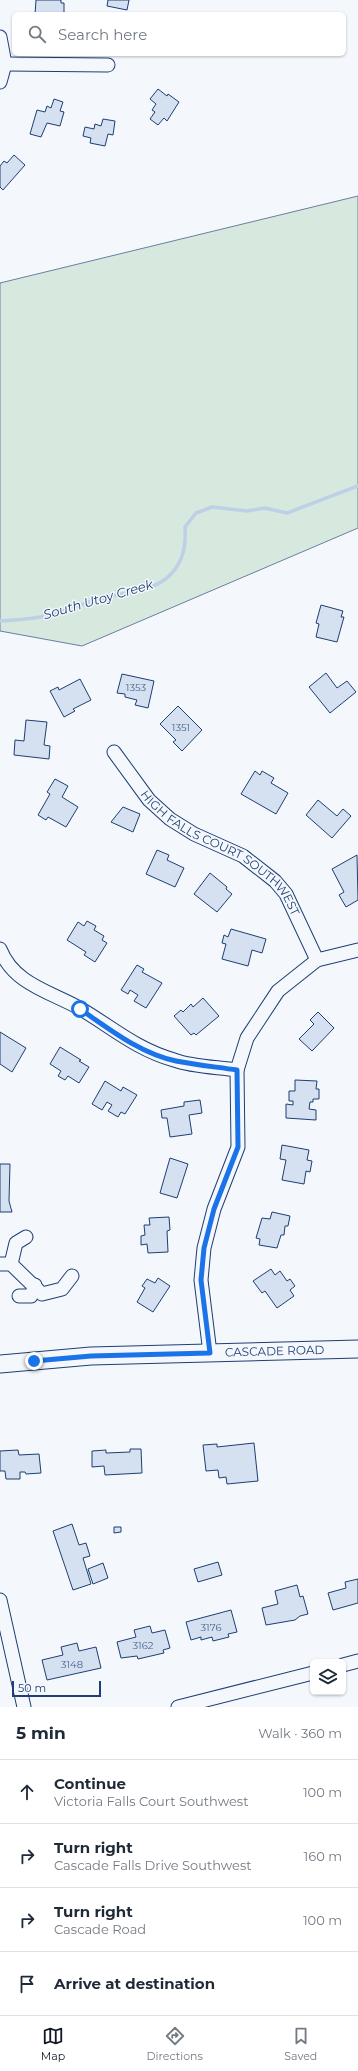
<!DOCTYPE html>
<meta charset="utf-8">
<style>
:root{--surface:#fff;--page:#f2f2f3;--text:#1f2937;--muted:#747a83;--line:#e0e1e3;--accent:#111827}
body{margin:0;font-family:Montserrat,sans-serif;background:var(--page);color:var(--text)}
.controls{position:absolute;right:12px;bottom:12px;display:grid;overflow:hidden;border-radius:6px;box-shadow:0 1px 3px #0004}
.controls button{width:36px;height:36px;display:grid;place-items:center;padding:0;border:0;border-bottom:1px solid var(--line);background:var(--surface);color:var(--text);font:20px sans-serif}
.scale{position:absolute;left:12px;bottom:10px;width:89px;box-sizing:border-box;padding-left:4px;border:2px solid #1d3f73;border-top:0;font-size:11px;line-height:14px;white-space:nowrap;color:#1d3f73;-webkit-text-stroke:3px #f4f7fb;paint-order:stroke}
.stop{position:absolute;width:12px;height:12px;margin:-9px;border:3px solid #1a73e8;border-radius:50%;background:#fff}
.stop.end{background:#1a73e8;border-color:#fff;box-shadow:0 1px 4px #0008}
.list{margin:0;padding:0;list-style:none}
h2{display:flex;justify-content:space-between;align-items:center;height:52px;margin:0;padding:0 16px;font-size:17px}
h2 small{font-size:13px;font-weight:400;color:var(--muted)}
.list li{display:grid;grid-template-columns:26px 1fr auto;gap:12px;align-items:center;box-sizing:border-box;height:64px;padding:0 16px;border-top:1px solid var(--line)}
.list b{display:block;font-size:15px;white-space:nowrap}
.list p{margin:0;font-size:13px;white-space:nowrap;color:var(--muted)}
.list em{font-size:13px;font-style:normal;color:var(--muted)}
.icon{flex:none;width:22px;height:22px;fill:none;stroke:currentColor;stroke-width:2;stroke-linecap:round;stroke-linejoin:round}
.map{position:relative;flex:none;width:358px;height:1707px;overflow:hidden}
.search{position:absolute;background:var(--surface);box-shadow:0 1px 3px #0004;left:12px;right:12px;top:12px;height:44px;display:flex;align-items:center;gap:10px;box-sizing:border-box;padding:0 14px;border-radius:6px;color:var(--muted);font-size:15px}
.sheet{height:308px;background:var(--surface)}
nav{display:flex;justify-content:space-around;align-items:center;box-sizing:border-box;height:56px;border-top:1px solid var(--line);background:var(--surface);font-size:11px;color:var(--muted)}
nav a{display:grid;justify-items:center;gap:2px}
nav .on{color:var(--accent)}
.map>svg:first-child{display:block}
</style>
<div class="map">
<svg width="358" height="1707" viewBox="0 0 358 1707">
<rect width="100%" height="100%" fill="#f4f7fb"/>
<path fill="#d7e8df" stroke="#687fa3" d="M358,196V528L82,646L0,631V283Z"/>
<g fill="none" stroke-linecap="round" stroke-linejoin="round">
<path stroke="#bed0e5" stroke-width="3.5" d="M0,621C18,620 37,619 54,614C71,609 87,602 103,598C125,592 155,592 171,574C184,560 186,545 185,527L196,513L212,507L247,511L265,508L287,513L358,486"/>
</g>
<path fill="#d5e0f0" stroke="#1d3f73" d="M36,0H61V3H64V14H35Z
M108,0H129L127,10L107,6Z
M158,89L167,96L168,94L179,102L167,121L164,118L158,125L150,119L155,112L152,110L156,104L150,99Z
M54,99L63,102L60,111L64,112L60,126L47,123L41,137L30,134L37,110L45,112L47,106L51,108Z
M103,119L115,121L113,135L108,134L105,146L90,143L91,138L83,136L85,127L94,129L95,124L101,126Z
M14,155L25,165L3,190L0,187V166L4,161L7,163Z
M321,605L343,611L341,617H344L337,642L316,637L319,624L316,623Z
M326,673L337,688L347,681L356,692L330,713L309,687Z
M122,674L154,681L148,708L135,705L137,700L125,697V694L117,693Z
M80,679L91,700L73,709L75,711L64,717L50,691L58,687L59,690Z
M178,706L202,730L182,751L173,742L176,740L160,724Z
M26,720L47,722L44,745L50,746L49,759L14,755L15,740L24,741Z
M255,771L260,775L262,771L274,778L271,783L288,793L276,814L241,794Z
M55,779L68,786L62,797L78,807L66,827L48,817L46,820L38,815L50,794L47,792Z
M318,800L337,816L343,809L351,816L332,838L306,815Z
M123,807L140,814L133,832L111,822Z
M157,850L169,855L167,860L184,868L175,887L146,874Z
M357,855L358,900L346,907L339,895L344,892L332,869Z
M210,873L227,887L226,889L232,894L217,912L194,894Z
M87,921L96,926L94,930L104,936L102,940L107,943L95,962L84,955L86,952L67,940L78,922L84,926Z
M231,929L266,939L262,953L252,950L248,966L222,959L226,944L222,943L224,935L228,937Z
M137,965L144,969L142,972L162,983L146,1008L134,1001L138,995L130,990L128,994L121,990Z
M203,998L219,1016L196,1035L194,1033L191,1035L174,1016L181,1010L183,1012L191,1004L193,1007Z
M318,1012L334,1028L312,1051L299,1039L314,1024L310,1020Z
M0,1032L26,1048L12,1072L0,1064Z
M60,1047L81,1060L79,1061L89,1067L79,1083L68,1076L65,1080L58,1076L61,1071L50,1064Z
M295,1080L317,1081L316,1089H319V1099H313V1102H310L309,1109L316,1110V1120L286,1118V1104L293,1105V1101H289V1091H295Z
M105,1081L121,1091L123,1087L137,1095L125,1114L121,1112L118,1117L108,1111L112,1105L107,1102L102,1110L92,1104Z
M200,1100L202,1113L189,1115L192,1134L170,1137L167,1118H162L161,1110L184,1106V1102Z
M282,1145L309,1150L307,1160L312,1161L310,1172L306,1171L304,1184L282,1180L286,1160L280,1159Z
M170,1158L188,1164L177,1198L160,1193Z
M0,1164H10L9,1201L12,1212H0Z
M272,1212L290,1216L288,1226H285L284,1235H281L277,1248L259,1245L260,1239L256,1238L262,1218L270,1219Z
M169,1217L170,1230L167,1231L168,1252L148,1253L147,1244L141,1245V1236L145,1235L144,1225H150L149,1218Z
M271,1269L275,1275L280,1271L287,1281L290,1279L295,1286L290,1290L294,1296L277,1308L265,1291L262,1293L253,1281Z
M158,1278L170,1286L153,1312L137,1302L145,1288L142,1286L147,1279L155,1283Z
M254,1443L258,1481L227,1484L226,1477L219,1478L218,1470L206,1471L203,1445L217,1444V1447Z
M130,1449H141L142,1473L105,1475L104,1466L92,1467V1451L106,1450V1453L130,1452Z
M18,1450L19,1455L39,1454L41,1473L26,1474L25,1472H20V1479H6L5,1471H0V1451Z
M72,1524L79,1545L86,1543L90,1556L83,1558L91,1584L73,1590L53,1531Z
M114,1527H121V1532L114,1533Z
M218,1562L222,1575L198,1582L194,1569Z
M103,1563L108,1578L93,1584L88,1569Z
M358,1579V1603L333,1610L328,1593L346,1588L345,1582Z
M297,1585L300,1597L303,1596L308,1614L300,1616L295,1620L266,1625L262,1608L278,1604L275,1591Z
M231,1610L237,1632L228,1634L229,1637L213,1641L212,1637L201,1640V1637L191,1640L186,1622Z
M150,1626L152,1633L165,1630L170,1648L163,1650L164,1653L138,1659L137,1656L121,1658L117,1642L136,1637L134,1630Z
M77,1643L79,1651L96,1647L101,1668L47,1680L42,1660L63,1655L61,1647Z"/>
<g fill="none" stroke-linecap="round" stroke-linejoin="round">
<g stroke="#1d3f73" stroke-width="15">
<g id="minor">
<path d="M0,37L5,64L0,82"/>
<path d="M5,64L108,65"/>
<path id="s1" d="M114,752L149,800L170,819L194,834L243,856L275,881L286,894L317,960"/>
<path d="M0,949C14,985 52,992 81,1009C113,1028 136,1049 174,1060C193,1067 217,1067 237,1070"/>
<path d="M0,1264H11L42,1294L62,1289L72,1276"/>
<path d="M11,1264L16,1243L26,1237"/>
<path d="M19,1296H31L35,1285"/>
<path d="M210,1353L201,1280L204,1248L214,1209L238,1147L237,1070L247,1038L278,991L317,960L358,950"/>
<path d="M0,1600L24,1707"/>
<path d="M343,1665L358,1661"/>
<path d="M178,1707L313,1673"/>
</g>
</g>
<g stroke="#1d3f73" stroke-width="19">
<g id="major">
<path id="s2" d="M0,1364L91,1356L358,1349"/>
</g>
</g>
<use href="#minor" stroke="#f4f7fb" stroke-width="13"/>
<use href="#major" stroke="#f4f7fb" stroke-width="17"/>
</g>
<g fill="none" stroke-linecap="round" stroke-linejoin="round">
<path stroke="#1a73e8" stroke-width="5" d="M34,1361L91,1356L210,1353L201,1280L204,1248L214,1209L238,1147L237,1070C217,1067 196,1065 176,1061C141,1054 109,1029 80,1009"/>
</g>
<g text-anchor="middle" stroke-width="3" stroke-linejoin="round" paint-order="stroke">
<g font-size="10" fill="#4b6792">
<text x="136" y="691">1353</text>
<text x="181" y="731">1351</text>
<text x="211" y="1631">3176</text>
<text x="143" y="1649">3162</text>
<text x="72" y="1668">3148</text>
</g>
<g font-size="12" fill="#1d3f73" stroke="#f4f7fb">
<text dy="4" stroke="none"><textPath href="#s1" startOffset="150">HIGH FALLS COURT SOUTHWEST</textPath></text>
<text dy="4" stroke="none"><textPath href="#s2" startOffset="275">CASCADE ROAD</textPath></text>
</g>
<g font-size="13" font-style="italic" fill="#1d3f73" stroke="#f4f7fb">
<text transform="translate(98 599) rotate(-16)" y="5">South Utoy Creek</text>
</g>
</g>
</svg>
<div class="controls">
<button><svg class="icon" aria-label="layers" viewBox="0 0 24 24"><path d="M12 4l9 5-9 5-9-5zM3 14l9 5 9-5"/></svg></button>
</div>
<div class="scale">50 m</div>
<div class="stop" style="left:80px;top:1009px"></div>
<div class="stop end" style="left:34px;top:1361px"></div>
<div class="search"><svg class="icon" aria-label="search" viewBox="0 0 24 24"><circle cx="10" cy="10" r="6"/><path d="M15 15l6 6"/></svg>Search here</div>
</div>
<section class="sheet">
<h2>5 min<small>Walk · 360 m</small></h2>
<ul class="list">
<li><svg class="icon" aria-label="ahead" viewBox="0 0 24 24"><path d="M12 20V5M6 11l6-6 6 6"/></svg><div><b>Continue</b><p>Victoria Falls Court Southwest</p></div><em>100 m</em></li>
<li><svg class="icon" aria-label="right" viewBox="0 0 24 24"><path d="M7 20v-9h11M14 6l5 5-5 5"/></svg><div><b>Turn right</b><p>Cascade Falls Drive Southwest</p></div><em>160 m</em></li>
<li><svg class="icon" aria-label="right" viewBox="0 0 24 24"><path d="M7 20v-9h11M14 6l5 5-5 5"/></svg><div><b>Turn right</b><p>Cascade Road</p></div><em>100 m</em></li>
<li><svg class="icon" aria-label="arrive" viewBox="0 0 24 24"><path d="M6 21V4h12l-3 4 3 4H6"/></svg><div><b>Arrive at destination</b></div></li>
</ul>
</section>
<nav>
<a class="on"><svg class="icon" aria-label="map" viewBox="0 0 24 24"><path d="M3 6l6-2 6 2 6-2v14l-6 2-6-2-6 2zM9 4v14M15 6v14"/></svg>Map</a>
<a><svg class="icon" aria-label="directions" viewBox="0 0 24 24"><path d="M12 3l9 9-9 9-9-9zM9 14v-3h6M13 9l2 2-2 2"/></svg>Directions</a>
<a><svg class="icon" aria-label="saved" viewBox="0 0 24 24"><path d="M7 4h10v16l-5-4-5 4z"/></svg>Saved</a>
</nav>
